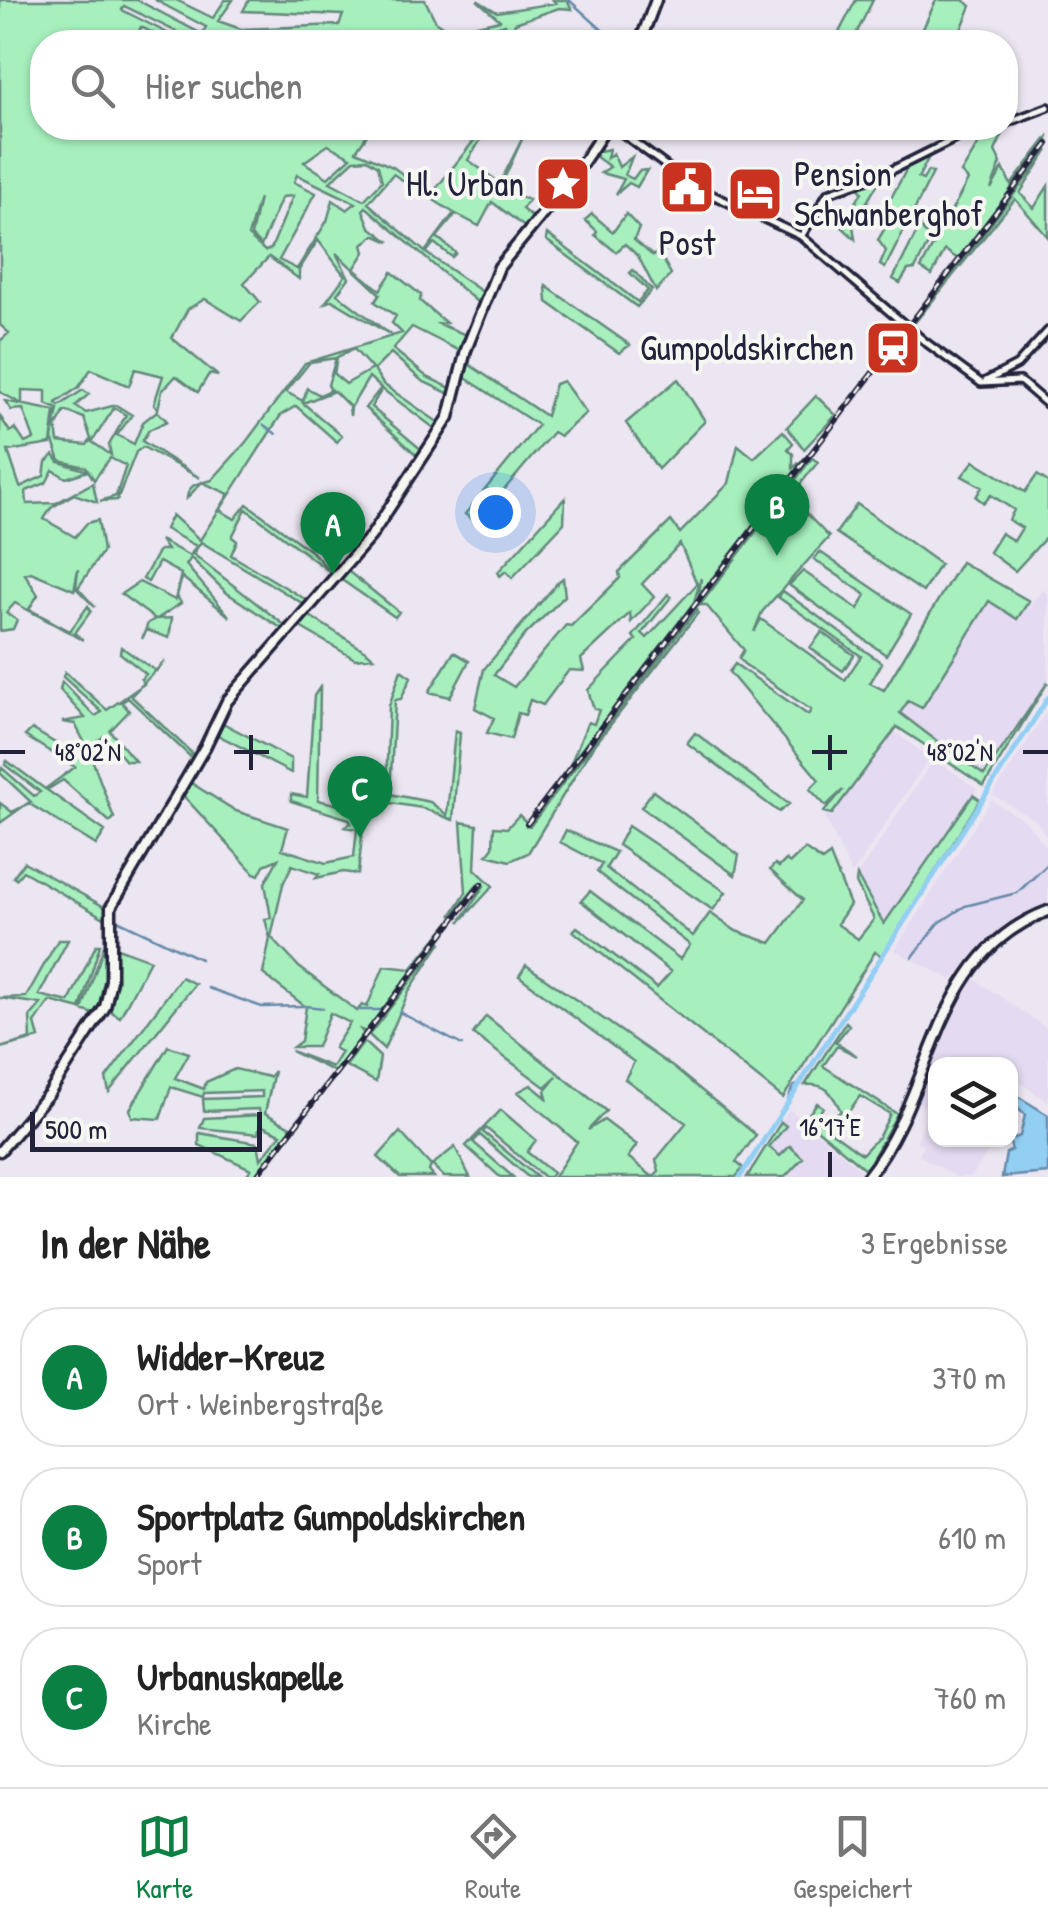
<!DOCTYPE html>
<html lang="de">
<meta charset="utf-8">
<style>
:root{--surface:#fff;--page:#f6f6f6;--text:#222;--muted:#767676;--line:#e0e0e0;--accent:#0b8043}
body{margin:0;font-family:"Patrick Hand",sans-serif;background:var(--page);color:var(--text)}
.controls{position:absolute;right:30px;bottom:30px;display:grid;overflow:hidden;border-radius:20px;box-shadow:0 2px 8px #0004}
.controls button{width:90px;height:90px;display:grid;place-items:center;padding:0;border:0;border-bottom:2px solid var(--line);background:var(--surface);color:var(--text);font:50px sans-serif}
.scale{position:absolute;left:30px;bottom:25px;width:232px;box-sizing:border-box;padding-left:10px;border:5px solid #22223b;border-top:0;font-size:28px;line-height:35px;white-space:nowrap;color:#22223b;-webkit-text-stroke:8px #f6f6f2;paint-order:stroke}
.you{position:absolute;left:495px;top:512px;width:35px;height:35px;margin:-25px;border:8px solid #fff;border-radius:50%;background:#1a73e8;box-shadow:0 0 0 15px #1a73e833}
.badge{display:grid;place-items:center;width:65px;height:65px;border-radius:50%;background:var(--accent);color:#fff;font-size:32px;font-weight:700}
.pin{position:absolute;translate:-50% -82px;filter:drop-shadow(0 2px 5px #0008)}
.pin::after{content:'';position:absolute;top:52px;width:35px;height:30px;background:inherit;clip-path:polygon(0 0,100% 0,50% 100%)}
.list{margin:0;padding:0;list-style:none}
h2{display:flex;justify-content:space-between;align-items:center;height:130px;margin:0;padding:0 40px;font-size:42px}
h2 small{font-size:32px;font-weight:400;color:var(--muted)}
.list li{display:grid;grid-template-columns:65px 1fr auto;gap:30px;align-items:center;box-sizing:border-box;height:140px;margin:0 20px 20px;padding:0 20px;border:2px solid var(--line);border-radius:40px}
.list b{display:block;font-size:38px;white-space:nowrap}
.list p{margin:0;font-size:32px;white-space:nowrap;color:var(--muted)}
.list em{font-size:32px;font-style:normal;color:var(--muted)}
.icon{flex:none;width:55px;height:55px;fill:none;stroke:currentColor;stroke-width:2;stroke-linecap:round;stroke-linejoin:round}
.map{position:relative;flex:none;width:1048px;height:1177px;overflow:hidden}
.search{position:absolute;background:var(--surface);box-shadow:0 2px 8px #0004;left:30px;right:30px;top:30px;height:110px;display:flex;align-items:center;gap:25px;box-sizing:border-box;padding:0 35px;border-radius:40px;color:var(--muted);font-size:38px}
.sheet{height:610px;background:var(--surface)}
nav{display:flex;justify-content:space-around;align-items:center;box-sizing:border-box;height:140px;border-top:2px solid var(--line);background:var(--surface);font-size:28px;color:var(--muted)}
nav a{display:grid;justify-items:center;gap:5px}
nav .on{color:var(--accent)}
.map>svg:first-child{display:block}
</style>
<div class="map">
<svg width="1048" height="1177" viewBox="0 0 1048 1177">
<rect width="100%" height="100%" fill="#ebe6f1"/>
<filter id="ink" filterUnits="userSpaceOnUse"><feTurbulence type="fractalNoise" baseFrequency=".01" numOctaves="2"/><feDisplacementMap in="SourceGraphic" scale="20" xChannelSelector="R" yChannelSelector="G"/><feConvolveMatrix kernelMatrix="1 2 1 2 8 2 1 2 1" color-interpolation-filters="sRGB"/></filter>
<g filter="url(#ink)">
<path fill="#e4daf1" d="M896,321L914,335L906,337L816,453L812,449L889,346L881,340Z
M806,457L810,460L702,602L699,595Z
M1043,590L1048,594V682L984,775L899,713L908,701L922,707L989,600L1017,619Z
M692,605L695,611L530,826L525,823Z
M1048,709V839L1037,821L993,795Z
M894,731L929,758L852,874L824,815L832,813Z
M934,759L977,789L884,925L857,876Z
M991,800L1024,820L1048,849V906L993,938L952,980L895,950Z
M971,977L1048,1029V1102L1019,1082L1011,1097L1010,1064H936V1140H996L971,1177H956L919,1155L923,1145L917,1142L929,1110L912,1098L966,978Z
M789,1109L864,1173L861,1177H785L803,1158L780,1157L768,1147L785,1127L781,1122Z"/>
<path fill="#a7f0be" stroke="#64897c" stroke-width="2.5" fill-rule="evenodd" d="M0,0H137L202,34L206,27L155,0H176L213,18L225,0H233L218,21L241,29L339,25L343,15L243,11L249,0H425L436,22L450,31L500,20L477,0L497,12L556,3L553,0H567L572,9L559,8L515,23L511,33L519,42H499L509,31L505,24L460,38L459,42H189L193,40L124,6L122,10L185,42H171L141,27L135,38L142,42H42V128H366L369,132L356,151L393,167L431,195L476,138L459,128H488L468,160L500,183L523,137L503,181L515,195L529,200L522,209L534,219L526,228L492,202L479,226L456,214L437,237L456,253L452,257L434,243L426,253L487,295L483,307L366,207L363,210L370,227L390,242L374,235L363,245L365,252L354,269L380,290L392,272L421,295L420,301L446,323L439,324L469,336L464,353L412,327L393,349L427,377L455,390L454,396L422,381L391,353L374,370L383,384L442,425L438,431L382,389L371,407L423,451L419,457L365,408L381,388L369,377L351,407L350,416L349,406L334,391L303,403L342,436L337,442L296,406L281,415L220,510L235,519L247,504L312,552L334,575L246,509L232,537L237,541L231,555L310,602L307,606L201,542L193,554L287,627L284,630L227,593L191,558L186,565L230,617L182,577L177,596L181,603L157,619L172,618L169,638L147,630L142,639L148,623L155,619L121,594L139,582L175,600L181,574L159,562L148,582L143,579L159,550H167L160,540L190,556L196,546L165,529L172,515L200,540L229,494L202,482L187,498C189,482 200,484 212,480L246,442L305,363L402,333L392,323L396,316L375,302L380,294L336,253L349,278L337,294L391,335L332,300L325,303L345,276L318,240L299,270V279L269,257L244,283L260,302L241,321L205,299L188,309L172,338L218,376L209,374L198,392L176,376L162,391L158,409L154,404L163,376L135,369L129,386L91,369L79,387L56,403L59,406L83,390L89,394L75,406L86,413L116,405L132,415L117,435L134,444L143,422L157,411L167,421L149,430L142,441L200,478L143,447L136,452L117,500L100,501L116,496L126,466L110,458L94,480L86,467L60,461L52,439L58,409L46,404V391L22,390V404L0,392V341L9,333L0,325ZM328,145L351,157L328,178L304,162ZM367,159L378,166L382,181L364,200L330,182L354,160ZM393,174L454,213L425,252L368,203ZM297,175L356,203L347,210L333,200L327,221L297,269L279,260L316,193L294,182ZM293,196L271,249L265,251L248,236L259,198L251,236L261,246L282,197ZM354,349L372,369L346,384L334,374L337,357ZM336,358L328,385L331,390L320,395L307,388L303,401L286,392L310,362ZM114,408L126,415L109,445L111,455L92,442ZM65,411L84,418L91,439L87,445L58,442L56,427Z
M856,0H873L852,42H834Z
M936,0H963L971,6L956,42H917Z
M1006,124L1007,125L995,151L1001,163L991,189L1003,168L1011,185L1048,137V141L958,259L945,250L932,275L921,268L968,180L961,173L982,138L976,130Z
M603,139L600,151L609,149L607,158L613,153L619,167L632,157L625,175L633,179L639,171L647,170L637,187L629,183L616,194L624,179L601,173L610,167L591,153Z
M1048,150L1020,193L1034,208L1048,186V237L1015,199L913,325Z
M931,153L918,178L923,180L928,171L933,173L885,268L880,265L886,251L878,240L885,228L877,224L910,163Z
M889,174L885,182L880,180L853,225L855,239L842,227L862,192L856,185Z
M592,214L613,232L626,214L639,228L634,240L653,256L663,246L666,249L661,256L671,274L656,291L638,256L625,244L616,252L595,235L597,231L585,220Z
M920,226L930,240L915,269L908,270L900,283L893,279Z
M547,234L638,302L648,290L630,273L633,270L652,290L637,307L546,240Z
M546,286L630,345L619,353L547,302Z
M464,361L546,416L555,384L563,381L586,413L560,436L553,432L476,523L465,514L538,425L461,375Z
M678,379L705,421L658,469L626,423Z
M816,396L836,415L804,449L787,427Z
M5,401L55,411L51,444L8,451L20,487L44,476L46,462L54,455L59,462L88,471L66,478L53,470L46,483L26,491L27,504L56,503L93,483L97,502L74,494L51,508L44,519L75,537L87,523L98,520L103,551L78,588L95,607L76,588L78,569L74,590L31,572L25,574L38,595L29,609L70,631L88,606L91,611L75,633L83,640L15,603L6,613L17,620L13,629L0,631V416L10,432L15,428L25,443L34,439L23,409L11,410Z
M783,431L793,443L788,449L793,454V468L806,457L699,595L701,578L694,602L570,765L588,722L594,724L599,710L594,709L588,690L636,640L633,636L668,594L671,597L642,633L647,638L697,584L680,544L642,584L654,597L631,622L630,613L581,659L584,671L569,670L543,705L530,700L525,715L518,713L511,739L487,733L494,718L475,708L484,669L559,581L563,578L565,596L525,635L494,675L514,687L566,625L571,626L620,578L619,572L671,521L680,533L729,483L738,445L754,458Z
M812,458L818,462L790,497L829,537L762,612L754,632L761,619L845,680L861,656L778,597L783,591L882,663L870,683L884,690L961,562L1029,601L1017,619L989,601L922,708L908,701L900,713L938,742L934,751L897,727L832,814L824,812L843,790L826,806L810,789L819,780L729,672L735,664L808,715L811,710L744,664L739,658L744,650L706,605H700Z
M974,461L1025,492L1037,475L1048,482V535L1015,571L989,552L1001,533L1014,541L1022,528L1009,520L1014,510L991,495L984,503L976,497L982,487L962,476Z
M565,498L564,523L512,578L506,571L500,576L498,572Z
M857,504L940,564L923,592L836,533Z
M820,552L911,614L886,655L789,585L803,571L858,609L866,595L814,559Z
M344,568L399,612L395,617L336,576Z
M697,609L698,613L590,751L528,853L510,861L487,855L493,847L494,827L507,828L519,815L530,826Z
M305,613L367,652L373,657L355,659L295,624Z
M822,632L854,655L843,671L810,648Z
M121,647L156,671L165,661L131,696L197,758L195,761L128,698L122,702L129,711L110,731L135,761H126L104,736L90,747L99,759H93L75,724L62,722L85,718L60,690L62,682L95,716L102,712L63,677L65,672L107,710L144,684L141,679L146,674L120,653Z
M454,652L469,661L450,697L429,692Z
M401,670L411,677L401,699L395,700L390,794L430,802L447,815L455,731L460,733L453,820L422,808L391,803L363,827L358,874L343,872L316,878L319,874L292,865L283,884L271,937L299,967L357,1011L362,1005L367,1007L384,966L411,969L448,924L366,1032L361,1030L364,1034L335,1072L291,1051L332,1067L341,1052L334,1048L350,1023L330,1013L317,1047H293L301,1041L306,1007L263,974L270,938L265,919L271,918L265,883L278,859L264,865L259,875L254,873L181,793L188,781L236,811L288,828L282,849L326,863L354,857L357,829L344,827L351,823L349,819L291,801V794L307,797L314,696L320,687L318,800L352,808L355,821L379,813L381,794L386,790L389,706Z
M1048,682L984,786L939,756L943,746L984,775Z
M219,721L291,759V773L214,733Z
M32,729L83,760L92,759L114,818L110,822L63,780L47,790L105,831L96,845L28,803L0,823V803L12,812L31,802L0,773L2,768L34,796L40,792L5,765L7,761L45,789L75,767L25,736Z
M695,733L698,735L789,804L779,812L687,743Z
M653,791L739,855L735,875L641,807Z
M973,795L980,800L889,945L882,956L875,952L783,1098L573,931L577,927L657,988L671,972L581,901L590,891L680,959L690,945L597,872L602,864L560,842L566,830L616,852L606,868L693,936L710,913L736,931L771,943L803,900L770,870L775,864L779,867L786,860L790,863L805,849L822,861L830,855L850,905L837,924L858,939L874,919L856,883L857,876L884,924Z
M461,822L477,825L475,869L493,886L460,922L484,886L479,883L451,916L466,892Z
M628,826L726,892L713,910L618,845Z
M24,862L108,909L106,919L23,871L16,879L13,877Z
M58,940H68L39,995L69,1002L96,945H100L80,1009L50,1001L35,1023L39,1038L0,1048L31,1039L30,1017L41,1004L0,998L26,997Z
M442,941L409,991L384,1049L369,1035Z
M104,946L108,979L96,1015L82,1010Z
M112,946L150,960L120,1017L105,1008Z
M526,965L674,1068L756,1135L736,1162L743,1168L736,1177H653L659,1171L656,1160L686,1123L625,1079L634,1062L519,976Z
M181,977L195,984L109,1092L106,1078Z
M486,1016L606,1111L588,1130L604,1120L637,1145L628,1157L653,1177H554L577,1142L518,1092L531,1085L547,1098L545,1091L557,1076L545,1087L473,1034Z
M846,1022L849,1025L836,1042L857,1056L837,1046L823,1066L897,1114L866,1170L805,1119L817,1103L823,1107L815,1120L824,1125L841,1111C832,1093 827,1083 805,1085ZM860,1096L890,1114L879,1136L862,1154L833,1133Z
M364,1042L380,1057L376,1082L346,1066Z
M168,1046L189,1053L175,1078L204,1089L206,1082L235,1069L269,1077L274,1071L265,1113L292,1128L254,1177H245L251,1169L199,1145V1133L258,1143L261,1159L281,1134L260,1125L258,1134L200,1128L204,1118L260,1115L259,1109L204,1111L203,1099L262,1097V1091L204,1093L203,1097L171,1087L160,1119L132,1117L130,1109Z
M501,1110L536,1140L527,1152L553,1173L550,1177H544L486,1128L483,1132L537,1177H528L480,1135L473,1142L513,1177H500L466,1146Z
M781,1122L786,1126L769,1147L780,1156L790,1146L803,1158L785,1177H747Z
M400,1132L431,1166L429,1171L434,1177H400L378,1157Z
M455,1147L470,1177H444L432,1165Z"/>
<path fill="#93cef3" stroke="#6689a9" stroke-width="2.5" d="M1019,1097L1048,1115V1173L1002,1177L1006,1153L1012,1150L1009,1140L1020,1136L1025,1115L1014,1105Z"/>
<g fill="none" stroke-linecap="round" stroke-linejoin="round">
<path stroke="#6689a9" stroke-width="2.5" d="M569,0L610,37
M711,197L762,223
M264,425L276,434
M113,918L200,959
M912,958L939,923L965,906L1017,893L1048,864
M208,988L262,1007L304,1006
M306,1006L323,1008
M359,1010H383
M399,1012L462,1045
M786,1105L793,1087L800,1084"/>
<path stroke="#93cef3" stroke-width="5" d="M740,1177L1048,698"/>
<g stroke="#22223b" stroke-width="12">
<path id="minor" d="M1006,123L1048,107
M615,128L693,186L801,236L924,341L981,383L1020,381L1048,405
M802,235L828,193L882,175L977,128
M986,381L1017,365L1048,331"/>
</g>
<g stroke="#22223b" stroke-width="15">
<path id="major" d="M640,42L656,0
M0,1151L50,1092L105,1007L111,980V907L205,747L227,701L371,536L449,417L466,350L499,267L574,176L606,128
M867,1177C937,1092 929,956 1048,911"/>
</g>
<use href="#minor" stroke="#f6f6f2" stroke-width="5"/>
<use href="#major" stroke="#f6f6f2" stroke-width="8"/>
<g stroke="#22223b" stroke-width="6">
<path id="rail" d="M527,824L1048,144
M256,1177L481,884"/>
</g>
<use href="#rail" stroke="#f6f6f2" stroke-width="2.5" stroke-dasharray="8" stroke-linecap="butt"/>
</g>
</g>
<path fill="none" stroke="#22223b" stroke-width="4" d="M251,735V770M830,735V770M0,752H25M234,752H269M812,752H847M1023,752H1048M830,1152V1177"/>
<defs>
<g id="sight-square" transform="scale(2.875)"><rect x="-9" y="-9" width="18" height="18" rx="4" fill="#c8321e" stroke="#f6f6f2"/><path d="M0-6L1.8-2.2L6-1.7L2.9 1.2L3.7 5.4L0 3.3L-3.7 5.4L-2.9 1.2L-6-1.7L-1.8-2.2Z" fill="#fff"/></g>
<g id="civic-square" transform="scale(2.875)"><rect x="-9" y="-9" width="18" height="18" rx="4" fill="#c8321e" stroke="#f6f6f2"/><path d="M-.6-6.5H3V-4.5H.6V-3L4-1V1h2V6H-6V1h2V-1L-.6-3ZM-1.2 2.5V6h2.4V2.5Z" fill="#fff"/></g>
<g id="hotel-square" transform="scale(2.875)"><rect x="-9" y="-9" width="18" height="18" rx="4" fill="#c8321e" stroke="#f6f6f2"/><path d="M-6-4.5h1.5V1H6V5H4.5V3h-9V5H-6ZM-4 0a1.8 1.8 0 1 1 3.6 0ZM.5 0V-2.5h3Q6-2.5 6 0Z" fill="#fff"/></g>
<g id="station-square" transform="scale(2.875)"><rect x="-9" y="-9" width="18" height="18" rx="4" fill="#c8321e" stroke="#f6f6f2"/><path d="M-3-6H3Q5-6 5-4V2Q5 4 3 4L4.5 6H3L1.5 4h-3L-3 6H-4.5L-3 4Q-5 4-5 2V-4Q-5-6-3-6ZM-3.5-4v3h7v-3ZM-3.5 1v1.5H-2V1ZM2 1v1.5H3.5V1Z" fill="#fff"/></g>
</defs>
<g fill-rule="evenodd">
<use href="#sight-square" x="563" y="184"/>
<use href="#civic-square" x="687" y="187"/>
<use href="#hotel-square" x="755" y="194"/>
<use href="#station-square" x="893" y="348"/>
</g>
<g text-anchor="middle" stroke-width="8" stroke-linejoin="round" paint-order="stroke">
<g font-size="35" fill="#22223b" stroke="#f6f6f2" text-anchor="end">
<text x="794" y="186" text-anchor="start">Pension<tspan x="794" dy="40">Schwanberghof</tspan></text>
<text x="524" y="196">Hl. Urban</text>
<text x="687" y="255" text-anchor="middle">Post</text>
<text x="854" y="360">Gumpoldskirchen</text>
</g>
</g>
<g font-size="25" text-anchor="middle" fill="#22223b" stroke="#f6f6f2" stroke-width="8" stroke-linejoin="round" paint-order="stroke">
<text x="88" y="761">48°02'N</text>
<text x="960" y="761">48°02'N</text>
<text x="830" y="1136">16°17'E</text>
</g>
</svg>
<div class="controls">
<button><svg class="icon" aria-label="layers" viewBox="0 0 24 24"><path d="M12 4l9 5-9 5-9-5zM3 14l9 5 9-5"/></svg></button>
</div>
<div class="scale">500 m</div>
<div class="you"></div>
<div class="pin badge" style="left:333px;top:574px">A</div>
<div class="pin badge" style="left:777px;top:556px">B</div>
<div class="pin badge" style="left:360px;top:838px">C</div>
<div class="search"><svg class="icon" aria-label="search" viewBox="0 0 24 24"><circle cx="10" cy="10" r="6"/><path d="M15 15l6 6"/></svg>Hier suchen</div>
</div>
<section class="sheet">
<h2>In der Nähe<small>3 Ergebnisse</small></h2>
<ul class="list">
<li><span class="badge">A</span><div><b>Widder-Kreuz</b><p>Ort · Weinbergstraße</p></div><em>370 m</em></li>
<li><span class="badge">B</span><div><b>Sportplatz Gumpoldskirchen</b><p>Sport</p></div><em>610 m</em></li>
<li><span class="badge">C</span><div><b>Urbanuskapelle</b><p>Kirche</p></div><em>760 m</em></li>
</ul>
</section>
<nav>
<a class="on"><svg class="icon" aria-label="map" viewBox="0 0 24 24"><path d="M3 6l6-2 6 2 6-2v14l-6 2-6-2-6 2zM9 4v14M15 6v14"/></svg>Karte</a>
<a><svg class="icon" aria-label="directions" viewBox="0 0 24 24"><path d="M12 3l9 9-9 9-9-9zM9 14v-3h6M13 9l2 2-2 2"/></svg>Route</a>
<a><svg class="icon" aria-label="saved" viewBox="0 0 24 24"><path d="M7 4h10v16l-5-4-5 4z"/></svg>Gespeichert</a>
</nav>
